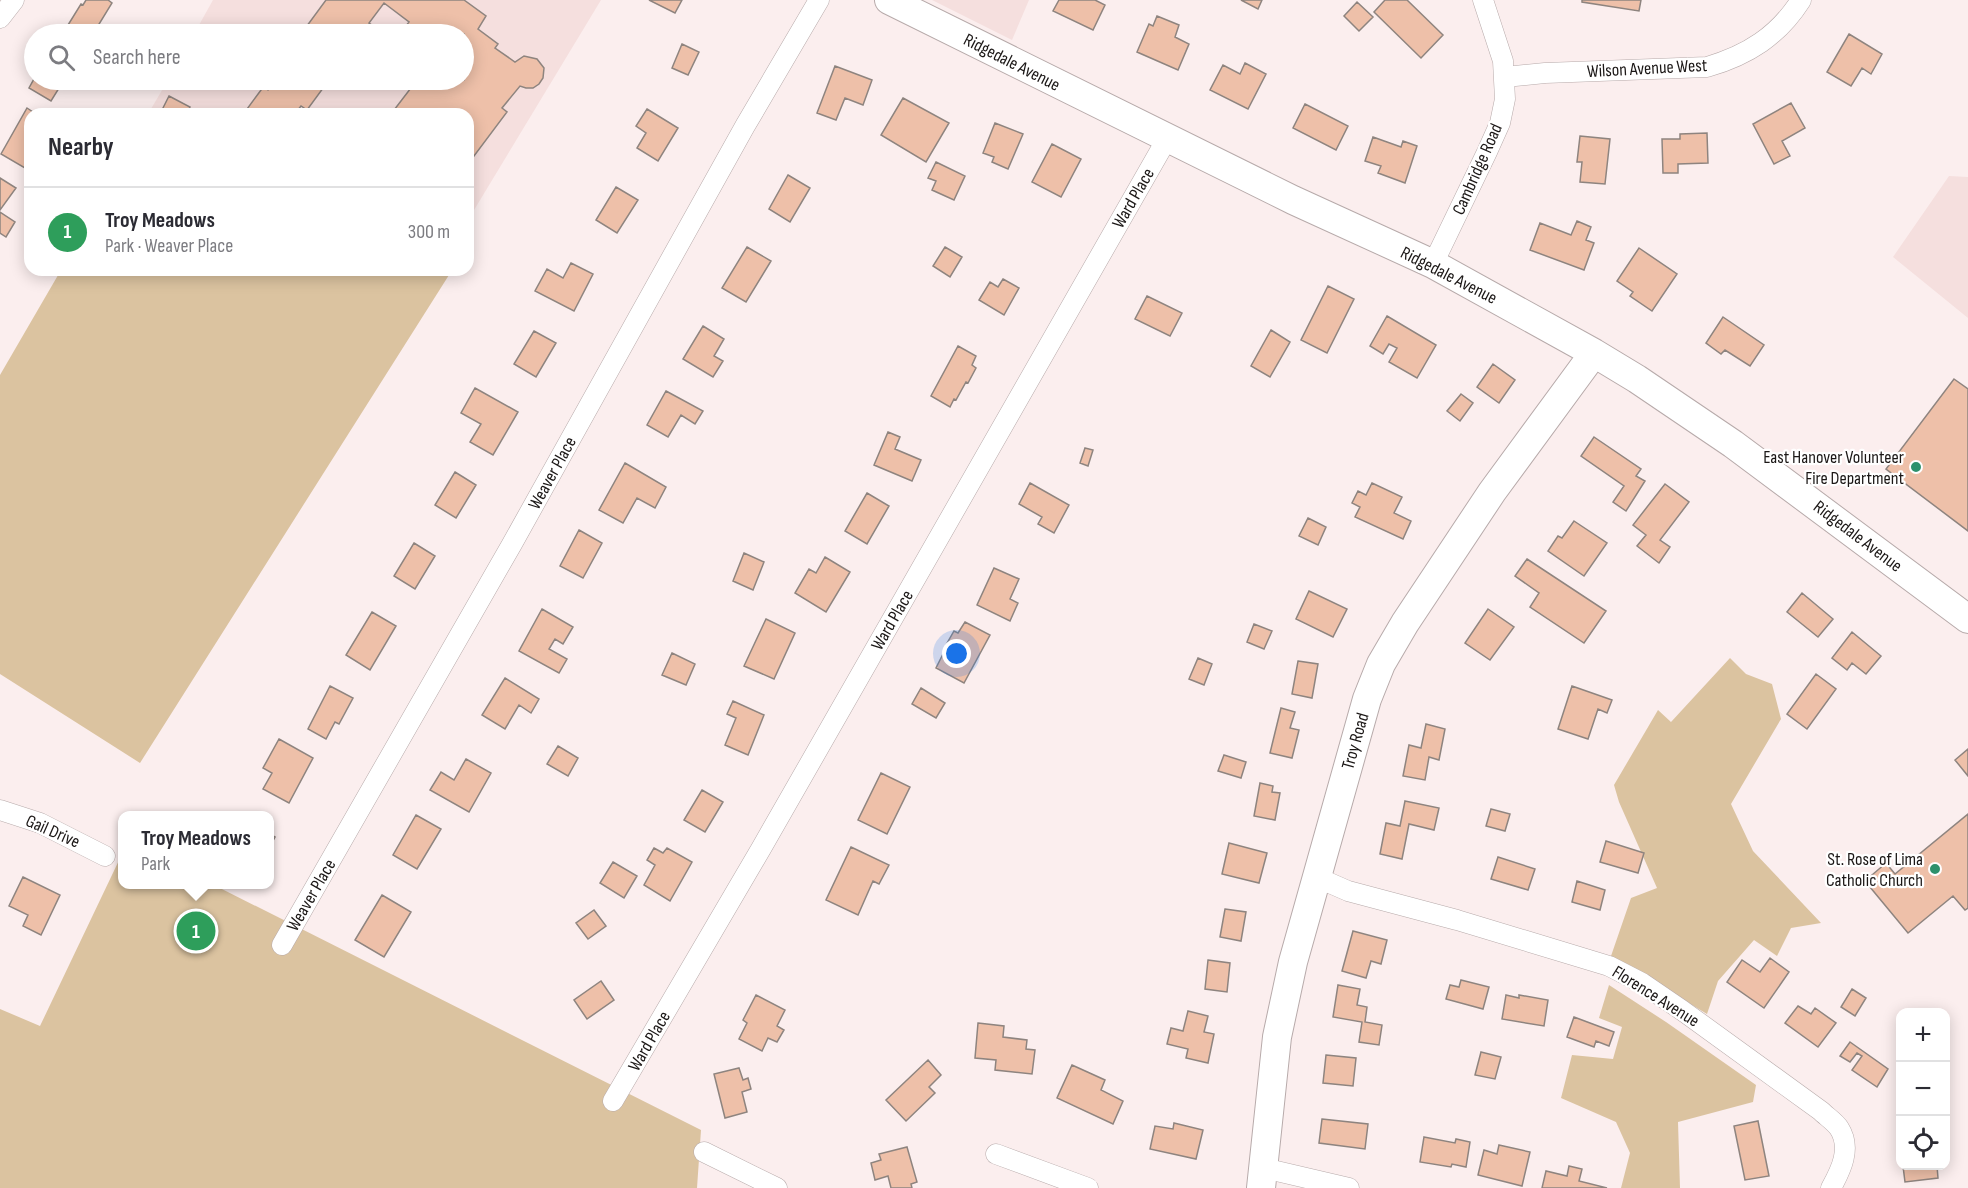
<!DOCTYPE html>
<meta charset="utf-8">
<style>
:root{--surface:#fff;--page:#f2f2f3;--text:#2b2b33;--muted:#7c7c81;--line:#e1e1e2;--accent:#2d916c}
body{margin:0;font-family:"Sofia Sans Condensed",sans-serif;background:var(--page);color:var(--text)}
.controls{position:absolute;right:18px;bottom:18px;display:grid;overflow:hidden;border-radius:12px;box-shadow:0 3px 15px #0003}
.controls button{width:54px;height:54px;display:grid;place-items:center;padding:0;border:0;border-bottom:2px solid var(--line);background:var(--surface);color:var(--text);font:30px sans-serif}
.you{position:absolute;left:957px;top:654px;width:21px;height:21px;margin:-15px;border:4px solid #fff;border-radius:50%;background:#1a73e8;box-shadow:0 0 0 9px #1a73e833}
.badge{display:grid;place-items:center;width:39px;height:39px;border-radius:50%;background:var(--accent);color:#fff;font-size:20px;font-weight:700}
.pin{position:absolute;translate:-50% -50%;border:3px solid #fff;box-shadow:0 2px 6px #0006}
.popup{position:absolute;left:118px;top:811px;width:156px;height:78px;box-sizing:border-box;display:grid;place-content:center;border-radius:12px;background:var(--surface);filter:drop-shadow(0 2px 4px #0005);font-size:20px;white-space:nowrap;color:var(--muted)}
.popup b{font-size:22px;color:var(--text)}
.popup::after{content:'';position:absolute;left:50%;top:100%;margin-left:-12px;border:12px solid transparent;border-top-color:var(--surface)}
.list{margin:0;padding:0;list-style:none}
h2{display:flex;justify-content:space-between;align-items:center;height:78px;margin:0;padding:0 24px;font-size:26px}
h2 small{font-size:20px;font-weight:400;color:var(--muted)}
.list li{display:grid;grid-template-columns:39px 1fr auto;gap:18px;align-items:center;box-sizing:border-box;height:90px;padding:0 24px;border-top:2px solid var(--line)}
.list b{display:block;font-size:22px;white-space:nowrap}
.list p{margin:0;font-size:20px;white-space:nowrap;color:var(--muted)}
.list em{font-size:20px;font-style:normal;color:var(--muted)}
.icon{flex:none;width:33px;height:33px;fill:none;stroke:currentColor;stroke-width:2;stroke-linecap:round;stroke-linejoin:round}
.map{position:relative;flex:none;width:1968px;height:1188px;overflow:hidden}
.search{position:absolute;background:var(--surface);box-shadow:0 3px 15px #0003;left:24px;top:24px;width:450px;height:66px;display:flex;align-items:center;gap:15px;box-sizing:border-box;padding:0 21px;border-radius:33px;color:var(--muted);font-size:22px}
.panel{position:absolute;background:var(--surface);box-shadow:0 3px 15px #0003;left:24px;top:108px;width:450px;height:168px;border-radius:18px}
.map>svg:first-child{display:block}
</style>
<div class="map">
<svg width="1968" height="1188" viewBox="0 0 1968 1188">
<rect width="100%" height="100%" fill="#fbeeee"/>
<path fill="#f5dfde" d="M213,0H601L468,220V114H148L168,80H464V34H194Z
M932,0H1029L1012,40Z
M1949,176L1968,177V318L1893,257Z"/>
<path fill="#dbc3a0" d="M61,270H442L449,275L140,763L0,674V375Z
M1730,658L1746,674L1772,684L1781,719L1731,804L1753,851L1821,923L1791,928L1777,956L1754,940L1718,981L1707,1014L1611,956L1631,898L1657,888L1619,802L1614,785L1658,710L1671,722Z
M122,854V884L214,885L701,1130L697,1188H0V1009L40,1026Z
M1609,985L1666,1022L1756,1085L1753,1102L1678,1122L1680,1188H1621L1630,1153L1616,1122L1561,1098L1572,1055L1613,1059L1622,1027L1599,1018Z"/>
<path fill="#eec0a9" stroke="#8e847f" stroke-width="1.5" d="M86,0H108L112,3L93,34H84L68,25L81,4L83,5Z
M326,0H464L486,16L478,29L498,44L495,48L515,62L524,56L537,59L544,68L543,78L539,84L533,88H526L520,86L502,108L507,112L468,164V114H391L417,80H464V34H400L409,22L384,3L369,23L385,34H368L363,31L361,34H301Z
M649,0H682L675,13Z
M1059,0H1095L1105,5L1093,30L1053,11Z
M1241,0H1262L1258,9Z
M1385,0H1407L1443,35L1421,58L1374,12Z
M1582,0H1641L1639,11L1582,2Z
M1357,2L1373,17L1359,31L1344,16Z
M1157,16L1179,25L1175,37L1189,44L1178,70L1137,52L1149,24L1153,26Z
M1849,34L1882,54L1871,74L1862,68L1851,86L1827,72Z
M682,44L699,52L688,75L672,68Z
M1245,63L1266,74L1248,109L1210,90L1223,65L1240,74Z
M835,66L872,80L863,105L845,98L836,120L817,113Z
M34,79V80H64L51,101L29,88Z
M268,80H329L307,110L301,106L297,111L301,114H254L247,109L264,86L268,90L272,85L266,82Z
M169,96L190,107L186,114H160Z
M903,98L949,123L926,162L881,135Z
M1791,103L1805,128L1782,141L1790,156L1774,164L1753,124Z
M1305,104L1348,126L1336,150L1293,128Z
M27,108L36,114H30V171L1,154Z
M647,109L678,128L658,161L637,148L646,133L636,126Z
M995,123L1023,134L1008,169L992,162L994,157L983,153Z
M1707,133L1708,163L1678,164V173H1663L1662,139H1680V134Z
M1580,136L1610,139L1605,184L1580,182L1582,162H1577Z
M1373,137L1401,147L1403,141L1417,146L1405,183L1378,173L1381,166L1365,161Z
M1052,144L1081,159L1061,197L1032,182Z
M936,162L965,176L954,200L932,190L936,181L928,178Z
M788,175L810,188L790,222L769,209Z
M0,178L16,188L0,210Z
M616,187L638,200L617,233L596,220Z
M0,212L15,222L6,237L0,233Z
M1577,221L1591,227L1586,240L1594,243L1584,270L1530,250L1540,223L1571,235Z
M747,247L771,261L746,302L722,288Z
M945,247L962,257L950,277L933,266Z
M1639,248L1677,274L1652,311L1630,296L1633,292L1617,281Z
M571,263L593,274L574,311L535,291L547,269L563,278Z
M1003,279L1019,288L1004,315L979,300L990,282L998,287Z
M1328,286L1354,299L1327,353L1301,340Z
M1147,296L1182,313L1170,336L1135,319Z
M1387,316L1436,345L1417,378L1389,362L1397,348L1389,344L1383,354L1370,346Z
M1723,317L1764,345L1750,366L1725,350L1721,354L1706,343Z
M703,326L724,339L714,356L723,361L713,377L683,359Z
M1271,330L1290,342L1270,377L1251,366Z
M534,331L556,343L536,377L514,364Z
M958,346L976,356L972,365L976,368L968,383L966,382L956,400L954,399L950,407L931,396Z
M1493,364L1515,380L1499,403L1477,387Z
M1954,379L1968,389V531L1886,469Z
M475,388L518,412L493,455L470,442L481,424L461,413Z
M666,391L703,411L695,424L681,415L668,437L647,425Z
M1461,394L1473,403L1460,421L1447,411Z
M888,432L900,437L895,449L921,460L912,481L874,465Z
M1594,437L1641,469L1636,476L1645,481L1626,511L1613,502L1624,486L1581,456Z
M1085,448L1093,450L1088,466L1080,463Z
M625,463L666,487L655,508L637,498L623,523L599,510Z
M455,472L476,485L456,518L435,505Z
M1030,483L1069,505L1054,533L1038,524L1042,517L1019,504Z
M1372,483L1402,497L1394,513L1411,521L1403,539L1355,517L1360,507L1352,503L1358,491L1366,495Z
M1665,484L1689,502L1660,540L1670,547L1659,563L1637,546L1646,535L1633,525Z
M867,493L889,506L867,544L845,531Z
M1308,518L1326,527L1318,545L1299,536Z
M1574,521L1607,543L1584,576L1548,551L1558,536L1562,538Z
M579,530L602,543L583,578L560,566Z
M414,543L435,556L415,589L394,576Z
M744,553L764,562L753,590L733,581Z
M825,557L850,572L826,612L795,593L809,569L816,573Z
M1527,559L1606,611L1584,643L1530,607L1539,593L1515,576Z
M994,568L1019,579L1010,599L1018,603L1010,621L977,605Z
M1309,591L1347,609L1333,637L1296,619Z
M1802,593L1833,619L1818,637L1787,612Z
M542,609L573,627L563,644L555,639L549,649L567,659L559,673L519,651Z
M1488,609L1514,627L1490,660L1465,643Z
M372,612L396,626L370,670L346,655Z
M766,619L795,633L774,679L744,666Z
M965,622L990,635L964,683L936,668L944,652L947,654L951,648L946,645L954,631L958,633Z
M1254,624L1272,631L1264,649L1247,642Z
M1852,632L1881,656L1866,674L1852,663L1847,670L1832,658Z
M672,653L695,664L686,685L662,675Z
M1198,658L1212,664L1204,685L1189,679Z
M1298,661L1318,664L1312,698L1292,694Z
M1816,674L1836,689L1807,729L1787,714Z
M505,678L539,699L531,713L519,705L505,729L482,715Z
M330,686L353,698L339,724L335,722L326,739L308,729Z
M1572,686L1612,700L1607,713L1598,709L1588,739L1558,729Z
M921,688L945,703L936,718L912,704Z
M733,701L764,715L748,755L725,745L736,718L727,714Z
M1281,708L1295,712L1290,728L1299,730L1292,758L1270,753Z
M1426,724L1445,729L1439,760L1429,757L1425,780L1403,776L1409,745L1421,748Z
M279,739L313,758L289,803L263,789L272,773L263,768Z
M558,746L578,758L568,776L547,764Z
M1968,749V776L1955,760Z
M1224,755L1246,762L1241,778L1218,771Z
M466,759L491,773L469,812L430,790L441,772L454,780Z
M881,773L910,787L887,834L858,820Z
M1260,783L1273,786L1272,792L1280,793L1275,820L1254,816Z
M702,790L723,802L705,832L684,820Z
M1405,801L1439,808L1434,830L1409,824L1402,859L1380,854L1386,823L1400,826Z
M1491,809L1510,814L1505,831L1486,826Z
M1968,814V908L1965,910L1953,896L1908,933L1865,881L1886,863L1895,874Z
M416,815L441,829L417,869L393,855Z
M270,834L275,837L270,846Z
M1606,841L1644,853L1638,873L1600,862Z
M1229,843L1267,853L1259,883L1222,874Z
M851,847L889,865L879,884L873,881L858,915L826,900Z
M654,848L663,853L667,848L692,862L670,901L644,885L655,865L647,860Z
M1498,857L1535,869L1528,890L1491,879Z
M613,862L637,876L624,898L600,883Z
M23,877L60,895L41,935L23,926L28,915L9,906Z
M1577,881L1605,890L1600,910L1572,902Z
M382,895L411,912L384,957L355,940Z
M1225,909L1246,912L1241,941L1220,937Z
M594,910L606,926L588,939L576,923Z
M1353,931L1387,940L1381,964L1371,961L1366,978L1342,971Z
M1770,958L1789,972L1764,1008L1727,982L1742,960L1760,972Z
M1208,960L1230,963L1227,992L1205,989Z
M1461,980L1489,987L1483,1009L1446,999L1450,985L1459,987Z
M601,981L614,1000L587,1019L574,1000Z
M1338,985L1360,989L1357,1005L1367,1007L1365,1022L1382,1025L1379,1045L1359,1042L1362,1022L1333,1017Z
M1852,989L1866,998L1855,1016L1841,1007Z
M756,995L785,1010L777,1026L784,1030L777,1042L768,1038L762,1051L739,1039L747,1023L743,1020Z
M1506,995L1519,998V995L1548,1000L1544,1026L1502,1019Z
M1798,1006L1811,1014L1815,1008L1836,1023L1818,1047L1785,1023Z
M1188,1011L1208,1016L1204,1032L1214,1034L1208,1063L1186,1058L1188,1049L1167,1044L1171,1028L1183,1031Z
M1574,1017L1614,1032L1609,1046L1596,1041L1594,1047L1567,1037Z
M978,1023L1004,1026L1003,1037L1027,1040L1026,1049L1035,1050L1032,1074L995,1070L996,1060L975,1058Z
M1850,1042L1888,1069L1877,1087L1852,1070L1862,1056L1857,1053L1850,1062L1840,1056Z
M1481,1052L1501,1057L1495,1079L1475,1075Z
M1326,1055L1356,1058L1353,1086L1323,1083Z
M928,1060L941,1075L929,1087L935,1093L906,1121L886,1100Z
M1072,1065L1105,1080L1101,1090L1123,1101L1113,1124L1057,1098Z
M739,1068L743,1080L748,1078L751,1089L742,1092L747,1112L725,1118L714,1074Z
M1322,1119L1368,1124L1365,1149L1319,1143Z
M1758,1121L1769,1176L1745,1180L1734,1126Z
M1174,1123L1203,1130L1196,1159L1150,1149L1155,1126L1173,1129Z
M1424,1137L1455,1143L1456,1139L1470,1142L1466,1167L1452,1164L1451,1167L1420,1162Z
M1499,1145L1530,1152L1522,1186L1478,1175L1484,1150L1497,1154Z
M907,1147L917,1182L911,1184L912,1188H891L888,1176L875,1180L871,1163L881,1160L879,1154Z
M1569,1166L1582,1169L1579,1181L1607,1188H1542L1546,1171L1567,1176Z
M1903,1166H1937L1938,1178L1905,1182Z"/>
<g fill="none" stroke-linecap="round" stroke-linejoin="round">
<g stroke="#b7aaaa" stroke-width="21">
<path id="street" d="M0,18L14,0
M1505,77L1545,73L1707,67C1748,55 1778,36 1801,0
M1433,264L1487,152L1500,123L1505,99L1503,61L1483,0
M0,810L40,823L105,856
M1316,877L1348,891L1457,920L1609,966L1642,983L1683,1011L1821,1111C1826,1116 1835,1122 1839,1128C1852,1148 1841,1170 1831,1188
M282,945L512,544L745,126L819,0
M613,1101L762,847L1168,137
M704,1152L777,1188
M996,1154L1088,1188
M1264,1168L1349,1188"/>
</g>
<g stroke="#b7aaaa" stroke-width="30">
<path id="secondary" d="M889,0L1293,200L1433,264L1594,353L1637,379L1733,444L1968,619
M1261,1188L1277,1037L1293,962L1367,699L1381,664L1405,623L1492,492L1594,353"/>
</g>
<use href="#street" stroke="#fff" stroke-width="20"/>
<use href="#secondary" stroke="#fff" stroke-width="28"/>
</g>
<g fill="#2d916c" stroke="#fff" stroke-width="2">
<circle cx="1916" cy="467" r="6"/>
<circle cx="1935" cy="869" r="6"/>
</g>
<g text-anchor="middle" stroke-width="4.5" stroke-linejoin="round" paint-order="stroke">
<g font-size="18" fill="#1b1716" stroke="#fff">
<text transform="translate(1012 62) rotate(27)" y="6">Ridgedale Avenue</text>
<text transform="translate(1647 68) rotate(-3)" y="6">Wilson Avenue West</text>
<text transform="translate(1477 169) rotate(-66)" y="6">Cambridge Road</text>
<text transform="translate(1133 198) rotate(-60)" y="6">Ward Place</text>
<text transform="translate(1449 275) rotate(27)" y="6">Ridgedale Avenue</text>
<text transform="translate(552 473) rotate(-61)" y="6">Weaver Place</text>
<text transform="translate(1858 536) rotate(37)" y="6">Ridgedale Avenue</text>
<text transform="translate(892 620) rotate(-60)" y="6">Ward Place</text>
<text transform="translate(1355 741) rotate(-74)" y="6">Troy Road</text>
<text transform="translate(53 831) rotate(24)" y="6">Gail Drive</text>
<text transform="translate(311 895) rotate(-60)" y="6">Weaver Place</text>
<text transform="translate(1656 996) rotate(32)" y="6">Florence Avenue</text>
<text transform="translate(649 1041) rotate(-60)" y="6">Ward Place</text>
</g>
<g font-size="18" fill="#1b1716" stroke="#fff" text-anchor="end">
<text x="1904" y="463">East Hanover Volunteer<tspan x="1904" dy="21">Fire Department</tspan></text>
<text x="1923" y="865">St. Rose of Lima<tspan x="1923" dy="21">Catholic Church</tspan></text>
</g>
</g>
</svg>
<div class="controls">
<button>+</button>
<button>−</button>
<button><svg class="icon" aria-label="locate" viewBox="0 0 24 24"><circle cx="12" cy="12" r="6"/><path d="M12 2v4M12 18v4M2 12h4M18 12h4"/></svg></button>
</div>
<div class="you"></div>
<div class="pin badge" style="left:196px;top:931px;background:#2e9e5b">1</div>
<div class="popup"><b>Troy Meadows</b>Park</div>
<div class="search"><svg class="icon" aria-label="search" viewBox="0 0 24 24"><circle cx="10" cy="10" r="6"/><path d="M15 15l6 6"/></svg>Search here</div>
<section class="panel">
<h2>Nearby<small></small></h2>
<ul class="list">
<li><span class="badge" style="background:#2e9e5b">1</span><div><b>Troy Meadows</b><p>Park · Weaver Place</p></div><em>300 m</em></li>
</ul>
</section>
</div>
